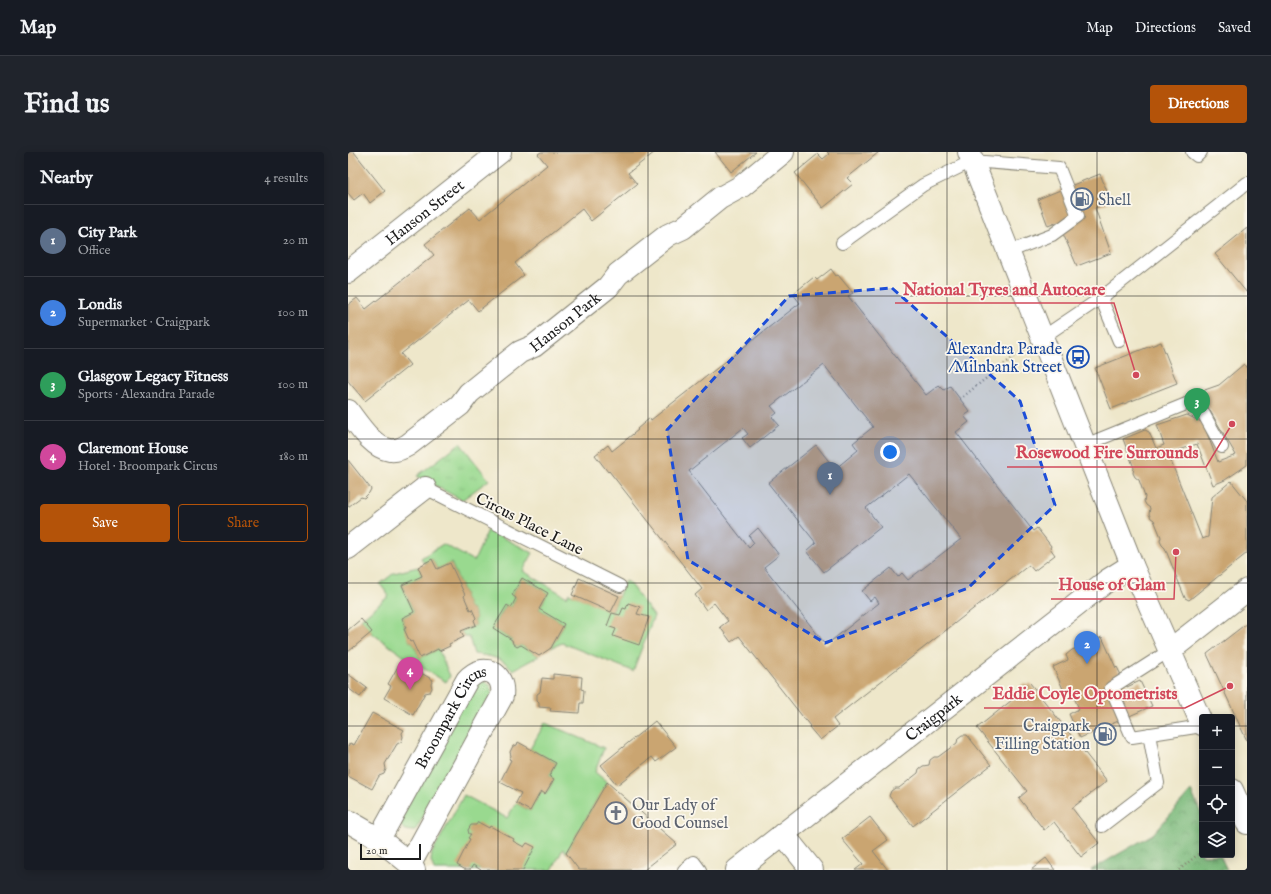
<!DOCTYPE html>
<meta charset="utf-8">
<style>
:root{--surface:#171b24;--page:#20242c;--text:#f1f3f6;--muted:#9ea1a6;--line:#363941;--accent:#b45309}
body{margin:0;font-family:"IM FELL English",serif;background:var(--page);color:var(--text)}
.controls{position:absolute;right:12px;bottom:12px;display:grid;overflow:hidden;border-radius:4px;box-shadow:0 2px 10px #0003}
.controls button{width:36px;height:36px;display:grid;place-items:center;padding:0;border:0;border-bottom:1px solid var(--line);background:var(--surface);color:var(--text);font:20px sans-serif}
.scale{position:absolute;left:12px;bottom:10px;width:61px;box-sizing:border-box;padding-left:4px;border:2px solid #1c1c1c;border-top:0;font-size:11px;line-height:14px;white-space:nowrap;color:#1c1c1c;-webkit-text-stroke:3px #fbf7ec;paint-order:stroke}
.you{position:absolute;left:542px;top:300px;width:14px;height:14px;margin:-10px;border:3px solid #fff;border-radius:50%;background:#1a73e8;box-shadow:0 0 0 6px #1a73e833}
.badge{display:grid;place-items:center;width:26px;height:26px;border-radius:50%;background:var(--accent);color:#fff;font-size:13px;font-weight:700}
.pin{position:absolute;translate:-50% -33px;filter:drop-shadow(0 1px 2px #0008)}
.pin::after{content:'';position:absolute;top:21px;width:14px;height:12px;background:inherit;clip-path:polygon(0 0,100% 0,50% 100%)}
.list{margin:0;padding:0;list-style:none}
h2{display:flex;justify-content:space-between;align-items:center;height:52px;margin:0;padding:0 16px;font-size:17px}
h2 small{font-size:13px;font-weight:400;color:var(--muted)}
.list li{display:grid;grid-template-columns:26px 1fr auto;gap:12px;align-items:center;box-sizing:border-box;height:72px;padding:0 16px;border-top:1px solid var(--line)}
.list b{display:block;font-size:15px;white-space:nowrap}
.list p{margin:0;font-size:13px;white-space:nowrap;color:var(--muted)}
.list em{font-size:13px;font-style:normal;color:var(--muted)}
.actions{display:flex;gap:8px;padding:12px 16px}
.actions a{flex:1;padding:9px 0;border:1px solid var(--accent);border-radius:4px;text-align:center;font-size:14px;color:var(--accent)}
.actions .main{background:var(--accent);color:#fff}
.icon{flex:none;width:22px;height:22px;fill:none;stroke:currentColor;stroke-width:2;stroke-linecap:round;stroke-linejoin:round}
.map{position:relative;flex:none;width:899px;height:718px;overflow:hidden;border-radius:4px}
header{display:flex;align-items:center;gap:24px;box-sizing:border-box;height:56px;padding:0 20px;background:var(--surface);border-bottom:1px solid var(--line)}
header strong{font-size:19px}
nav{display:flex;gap:22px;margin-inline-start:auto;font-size:14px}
.intro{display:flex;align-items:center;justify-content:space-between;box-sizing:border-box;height:96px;padding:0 24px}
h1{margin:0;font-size:28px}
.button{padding:10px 18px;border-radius:4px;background:var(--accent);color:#fff;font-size:14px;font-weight:700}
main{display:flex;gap:24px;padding:0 24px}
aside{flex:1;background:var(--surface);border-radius:4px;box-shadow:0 2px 10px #0003}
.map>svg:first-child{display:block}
</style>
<header>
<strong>Map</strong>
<nav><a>Map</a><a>Directions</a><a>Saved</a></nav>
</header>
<div class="intro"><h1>Find us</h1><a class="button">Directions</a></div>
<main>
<aside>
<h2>Nearby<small>4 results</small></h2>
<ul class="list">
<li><span class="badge" style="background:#5c6f8a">1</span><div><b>City Park</b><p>Office</p></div><em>20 m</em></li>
<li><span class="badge" style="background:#3f7fe0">2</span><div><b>Londis</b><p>Supermarket · Craigpark</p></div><em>100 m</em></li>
<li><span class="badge" style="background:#2e9e5b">3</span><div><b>Glasgow Legacy Fitness</b><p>Sports · Alexandra Parade</p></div><em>100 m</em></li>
<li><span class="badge" style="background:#d1479c">4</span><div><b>Claremont House</b><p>Hotel · Broompark Circus</p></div><em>180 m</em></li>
</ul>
<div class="actions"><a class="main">Save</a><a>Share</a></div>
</aside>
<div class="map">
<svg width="899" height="718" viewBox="0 0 899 718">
<defs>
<pattern id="grass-tufts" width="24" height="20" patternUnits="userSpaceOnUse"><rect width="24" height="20" fill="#99d98f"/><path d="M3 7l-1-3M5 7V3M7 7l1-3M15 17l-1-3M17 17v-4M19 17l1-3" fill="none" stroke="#83ba7b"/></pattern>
<pattern id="forest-crowns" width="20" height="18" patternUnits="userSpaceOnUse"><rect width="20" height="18" fill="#7ab97a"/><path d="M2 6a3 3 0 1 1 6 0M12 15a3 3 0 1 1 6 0" fill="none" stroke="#699e69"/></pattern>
</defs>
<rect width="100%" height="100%" fill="#fbf7ec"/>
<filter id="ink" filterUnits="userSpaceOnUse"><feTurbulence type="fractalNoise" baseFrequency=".025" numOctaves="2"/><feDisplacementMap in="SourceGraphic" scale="8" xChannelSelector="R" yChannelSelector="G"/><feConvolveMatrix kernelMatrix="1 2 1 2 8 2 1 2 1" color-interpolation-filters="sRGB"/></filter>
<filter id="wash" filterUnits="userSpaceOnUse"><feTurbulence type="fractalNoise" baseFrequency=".012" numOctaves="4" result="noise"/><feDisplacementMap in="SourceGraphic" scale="16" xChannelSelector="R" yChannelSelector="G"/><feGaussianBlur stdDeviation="0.9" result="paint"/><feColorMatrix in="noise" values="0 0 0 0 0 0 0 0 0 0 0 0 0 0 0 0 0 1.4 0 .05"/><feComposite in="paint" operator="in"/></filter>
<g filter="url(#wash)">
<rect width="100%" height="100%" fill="#eee7ca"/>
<path fill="url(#grass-tufts)" stroke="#5a7a56" d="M112,291L141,328L114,348L69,324Z"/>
<path fill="url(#forest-crowns)" stroke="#4b6a4b" d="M843,639L854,663V703H872L879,718H743L805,682Z"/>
<path fill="#99d98f" stroke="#5a7a56" d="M140,378L185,401L175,419L219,445L221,441L264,460L277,429L281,431L306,464L285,519L214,491L203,496L216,472L191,457L200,441L174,426L164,443L168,446L163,456L158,453L145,476L164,488L165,492L169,495L173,493L191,504L165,518C154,505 142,504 126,502L121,485H116L113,479L128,473L126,468L128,466L124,457L122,458L116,444L117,443L103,411L89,417L84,407L76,411L73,406L95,392L126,409Z
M70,415L74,424L54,434L66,460L54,466L62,490L64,489L72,506L90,497L102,524L98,530L57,505L25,482L13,467L41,444L32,432L46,421Z
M136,529L143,534L144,543L67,679C59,679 54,678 51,670L123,535Z
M197,571L256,596L247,620L259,630L218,701L215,697L204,718H86L83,709L84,701L116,643L159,666L168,651L182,659L193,639L198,642L206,627L201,624L208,611L182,597Z"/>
<g id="blocks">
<path fill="#caa571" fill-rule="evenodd" d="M0,0H6L37,39L22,51L15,41L6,48L0,41Z
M193,0H307L280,21L289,32L243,69L234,57L167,111L176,123L130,159L121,148L53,202L62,213L17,249L0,229V153L9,146L18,157L86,103L77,92L122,56L132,67L199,13L190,2Z
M367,0H408L383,20Z
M479,0H531L499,26L505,32L475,56L447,21L470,2L475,7L481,2Z
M752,22L763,49L747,56L763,101L729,114L710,70L700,74L690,47Z
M899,76V141L867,102Z
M483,117L488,124L490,123L505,141L500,144L578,243L591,233L596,238L602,234L622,260L616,264L621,270L608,280L685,379L689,376L703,394L702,396L707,403L686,419L681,413L485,567L490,574L472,588L461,575L462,574L391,484L383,490L372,475L380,469L366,451L358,458L347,443L354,437L261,319L260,320L247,303L260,293L264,299L290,278L289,277L302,266L303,268L452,151L445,142L466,125L469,128ZM476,213L525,275L505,291L510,298L487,317L468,293L420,331L468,391L459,399L476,420L533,375L518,356L561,322L613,387L560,428L554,421L550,425L543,416L514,439L522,449L527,445L531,451L478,493L416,415L431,403L410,376L401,384L406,391L401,396L341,319L395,276L400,282L394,286L402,296L431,273L424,265L429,261L423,254Z
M813,190L829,231L763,257L747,216Z
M896,212L899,217V313L877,328L865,333L849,292L820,302L854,387L860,385L864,345L883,329L899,349V401L841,448L837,446L817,396L814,393L812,389L813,385L806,368L803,366L801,362L802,356L798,353L796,349L797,345L791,328L787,325L785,321L786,316L775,287L797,278L801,280L808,296L816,293L809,273L839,263L855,271L870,310L888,303L851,240L871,233Z
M0,308L23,337L21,341L16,346L13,345L0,355Z
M84,407L89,417L102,411L117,443L116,444L122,458L124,457L128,466L126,468L128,473L113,479L116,485L101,492L102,494L91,499L90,497L72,506L64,489L62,490L56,477L58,476L54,466L66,460L54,433L74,424L70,415Z
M174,426L200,441L191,457L216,472L203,496L191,504L173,493L169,495L165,492L164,488L145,476L159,453L163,456L168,446L164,443Z
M231,426L271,444L263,460L224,443Z
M280,451L292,455L289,462L301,465L291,493L265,484L268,477L259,474L264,461L272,463L275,456L278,457Z
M13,467L24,480L0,500V478Z
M899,471V589L859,502Z
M754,485L768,516L769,515L779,535L792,529L804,554L732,586L721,562L731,557L722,536L716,539L705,515L720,508L718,503L724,498Z
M53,509L85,528L83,532L84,536L82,540L77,541L65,563L36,546L43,534L40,532Z
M0,522L19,536L12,545L0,536Z
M205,522L234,525L233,537L236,538L235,551H232L231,561L202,559L203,556L191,555V550L189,548V542L192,540L194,526L205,527Z
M682,531L759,629L724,656L751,691L733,705L706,670L696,678L671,646L679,639L629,576L664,548L663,546L670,540L671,535L675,532L680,533Z
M24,561L56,578L54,581L55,585L53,590L49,592L37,612L38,617L36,622L31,624L24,637L0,624V594L2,591L6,593Z
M307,569L328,595L308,610L304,605L269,633L253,613Z
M614,583H619L643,613L565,674L541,644L543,639L547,636H551L570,621L571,617L575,614L581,613L582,608L586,605H590L609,591L610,586Z
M170,590L208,611L201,624L206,627L197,642L193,639L182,659L168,651L173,641L152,630L163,608L161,607L163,604L162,600L165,594L169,593Z
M259,630L329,692L296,718H231L218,701Z
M522,665L540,688L525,699L540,718H507L515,712L494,687Z
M130,670L141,676L142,674L166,687L165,689L176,695L179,691L187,695L175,718H133L125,713L122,718H118L109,713L122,687L120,686L123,682H121L120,678L123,673H128Z
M698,706L707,718H683Z"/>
</g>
</g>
<g filter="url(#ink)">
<use href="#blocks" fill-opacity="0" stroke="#858273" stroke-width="1"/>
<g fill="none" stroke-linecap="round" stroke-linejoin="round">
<g stroke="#858273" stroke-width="14">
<path id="service" d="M844,0L849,4L853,0
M494,91L575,33L624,9L711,16L730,64L704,83L660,100
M753,146L771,189
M695,185L753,146L899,31
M737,293L848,248L874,295
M77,336L272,434
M821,499L763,536L784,585L854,574
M754,674L810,631L801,582
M336,718L346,710L352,718"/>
</g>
<g stroke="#858273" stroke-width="24">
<g id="minor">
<path id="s1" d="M0,120L152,0"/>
<path id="s2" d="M0,259C10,272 25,296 42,298C48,299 55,296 60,293L112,253L121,241L147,220L172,200L186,194L260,135L270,122L320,83L335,76L372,46L394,34L435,0"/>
<path d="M0,396L77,336"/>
<path d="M821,499L899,438"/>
<path d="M0,669L31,687L62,712L66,718"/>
<path d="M435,682L464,718"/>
<path id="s3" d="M31,687L119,528C135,510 157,520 154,544L62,712"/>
<path id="s4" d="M389,718L760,428L784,413"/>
</g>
</g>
<g stroke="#858273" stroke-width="24">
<path id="primary" d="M621,0L784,413L854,572
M884,638L899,671"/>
</g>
<path stroke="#858273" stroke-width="2.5" stroke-dasharray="1 3" stroke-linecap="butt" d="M612,247L655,213L677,197
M831,718L854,699"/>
<use href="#service" stroke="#fff" stroke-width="12"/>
<use href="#minor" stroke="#fff" stroke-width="22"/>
<use href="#primary" stroke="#fff" stroke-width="22"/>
</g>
</g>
<path fill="#1d4ed8" fill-opacity="0.2" stroke="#1d4ed8" stroke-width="3" stroke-dasharray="8 5" stroke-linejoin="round" d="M544,136L672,249L707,353L620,436L477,491L340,408L319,278L441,144Z"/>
<path fill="none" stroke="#1c1c1c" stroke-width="1" stroke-opacity="0.55" d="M150,0V718M300,0V718M450,0V718M599,0V718M749,0V718M0,144H899M0,287H899M0,431H899M0,574H854M884,574H899"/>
<defs>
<g id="fuel-ring" transform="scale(1.15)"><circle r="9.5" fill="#fbf7ec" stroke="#5c6f8a" stroke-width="1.5"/><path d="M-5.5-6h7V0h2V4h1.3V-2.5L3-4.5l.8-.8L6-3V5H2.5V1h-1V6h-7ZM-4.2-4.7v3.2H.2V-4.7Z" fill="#5c6f8a"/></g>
<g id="bus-ring" transform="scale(1.15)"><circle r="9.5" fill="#fbf7ec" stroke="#1a4fb4" stroke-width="1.5"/><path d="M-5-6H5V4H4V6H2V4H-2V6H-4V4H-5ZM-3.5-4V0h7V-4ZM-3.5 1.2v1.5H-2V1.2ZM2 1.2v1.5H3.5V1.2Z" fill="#1a4fb4"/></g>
<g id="church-ring" transform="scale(1.15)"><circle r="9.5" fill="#fbf7ec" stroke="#6b7280" stroke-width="1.5"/><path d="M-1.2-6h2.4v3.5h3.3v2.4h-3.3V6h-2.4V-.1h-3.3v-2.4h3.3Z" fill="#6b7280"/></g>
</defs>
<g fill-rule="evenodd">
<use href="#fuel-ring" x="734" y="47"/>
<use href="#bus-ring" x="730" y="205"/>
<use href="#fuel-ring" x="757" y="582"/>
<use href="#church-ring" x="268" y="661"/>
</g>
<g text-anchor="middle" stroke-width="3.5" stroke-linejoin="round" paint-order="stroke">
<g font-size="16" fill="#4e5e75" stroke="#fbf7ec" text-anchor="start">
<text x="750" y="53">Shell</text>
<text x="742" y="579" text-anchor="end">Craigpark<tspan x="742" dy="18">Filling Station</tspan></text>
</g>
<g font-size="16" fill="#1c1c1c" stroke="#fbf7ec">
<text dy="6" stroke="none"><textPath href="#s1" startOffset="97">Hanson Street</textPath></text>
<text dy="6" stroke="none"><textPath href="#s2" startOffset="278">Hanson Park</textPath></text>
<text transform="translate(182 371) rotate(27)" y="6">Circus Place Lane</text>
<text dy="6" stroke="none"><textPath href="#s4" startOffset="249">Craigpark</textPath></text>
<text dy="6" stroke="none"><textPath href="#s3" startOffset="143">Broompark Circus</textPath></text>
</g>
<g font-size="16" fill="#164399" stroke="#fbf7ec" text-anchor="end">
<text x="714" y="202">Alexandra Parade<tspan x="714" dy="18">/Milnbank Street</tspan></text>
</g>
<g font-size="16" fill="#5b616d" stroke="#fbf7ec" text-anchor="start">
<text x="284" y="658">Our Lady of<tspan x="284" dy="18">Good Counsel</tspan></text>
</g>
</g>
<path fill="none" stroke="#d1495b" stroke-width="1.5" d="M788 223L766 151H547M884 272L858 315H659M828 400L826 447H703M882 534L837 556H636"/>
<g fill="#d1495b" stroke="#fbf7ec" stroke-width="1.5">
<circle cx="788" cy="223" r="4"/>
<circle cx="884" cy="272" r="4"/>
<circle cx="828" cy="400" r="4"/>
<circle cx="882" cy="534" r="4"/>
</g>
<g font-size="17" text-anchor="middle" font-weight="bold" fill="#d1495b" stroke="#fbf7ec" stroke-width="3.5" stroke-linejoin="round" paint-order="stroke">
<text x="656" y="143">National Tyres and Autocare</text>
<text x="759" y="306">Rosewood Fire Surrounds</text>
<text x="764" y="438">House of Glam</text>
<text x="737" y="547">Eddie Coyle Optometrists</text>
</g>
</svg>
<div class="controls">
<button>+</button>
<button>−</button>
<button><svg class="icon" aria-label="locate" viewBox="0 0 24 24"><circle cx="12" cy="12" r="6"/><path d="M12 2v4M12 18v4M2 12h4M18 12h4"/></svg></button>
<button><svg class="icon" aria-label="layers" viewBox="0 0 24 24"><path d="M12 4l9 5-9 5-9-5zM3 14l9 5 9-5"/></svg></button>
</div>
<div class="scale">20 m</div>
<div class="you"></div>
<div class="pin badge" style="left:482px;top:343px;background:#5c6f8a">1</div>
<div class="pin badge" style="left:739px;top:512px;background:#3f7fe0">2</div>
<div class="pin badge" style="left:849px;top:269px;background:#2e9e5b">3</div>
<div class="pin badge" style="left:62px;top:538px;background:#d1479c">4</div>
</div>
</main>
